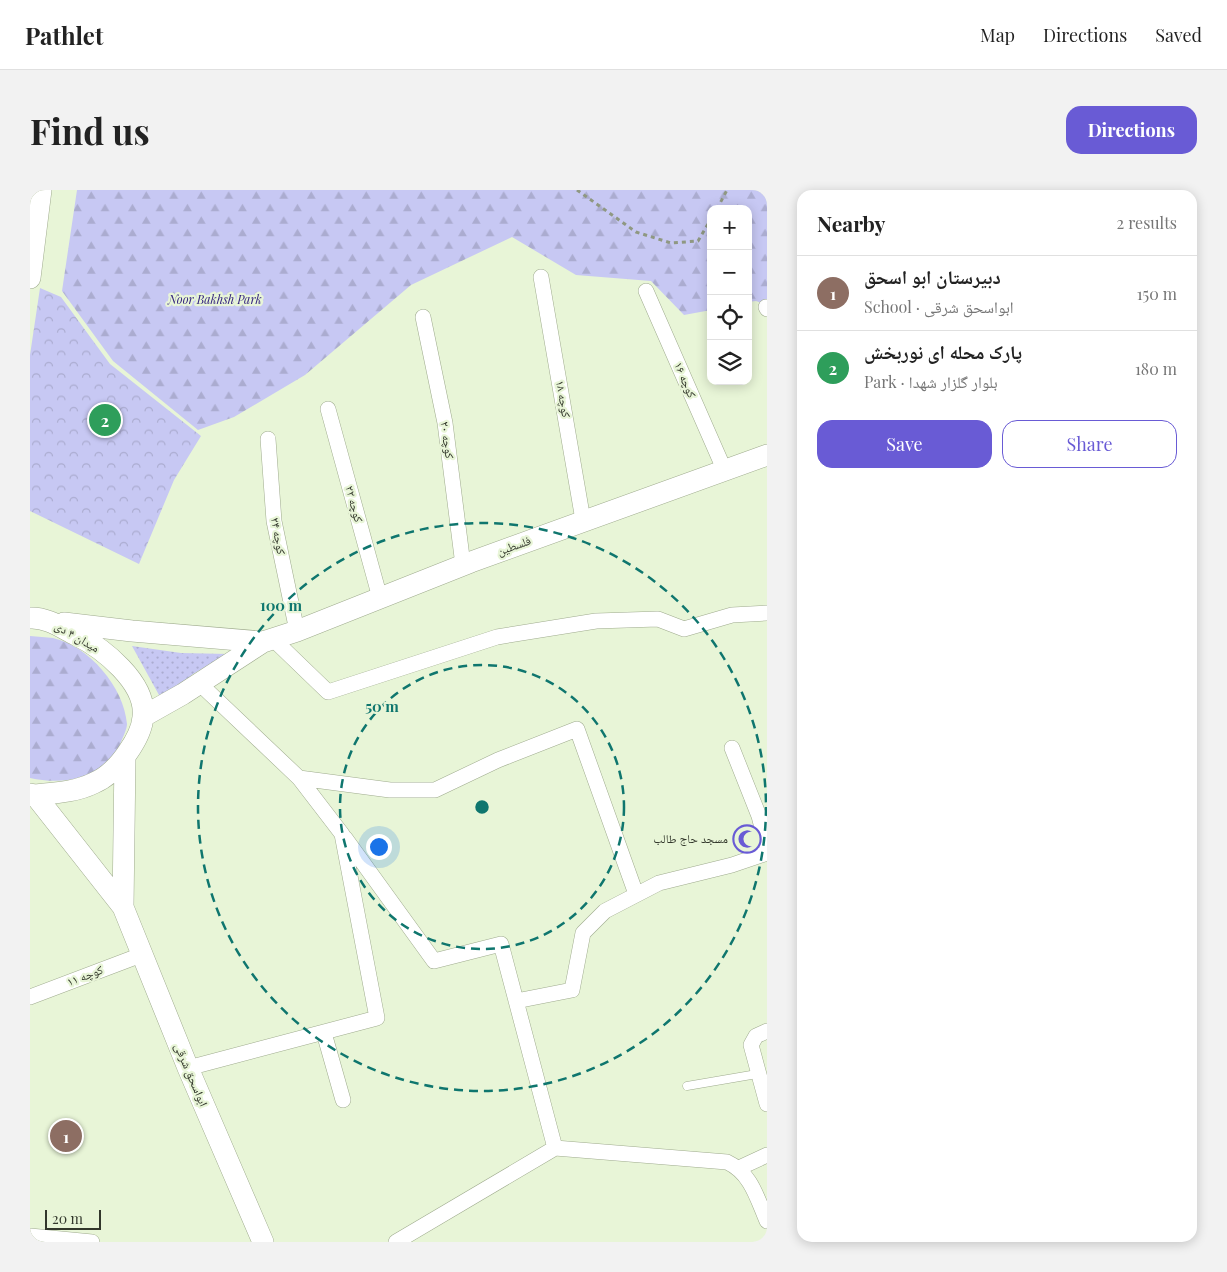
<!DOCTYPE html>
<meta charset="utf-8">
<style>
:root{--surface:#fff;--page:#f2f2f2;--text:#222;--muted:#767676;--line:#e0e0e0;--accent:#695bd5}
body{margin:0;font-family:"Playfair Display","Noto Naskh Arabic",serif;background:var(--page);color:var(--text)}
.controls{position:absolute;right:15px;top:15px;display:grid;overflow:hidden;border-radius:10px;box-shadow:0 2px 12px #0003}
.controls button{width:45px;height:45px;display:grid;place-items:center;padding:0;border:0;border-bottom:1px solid var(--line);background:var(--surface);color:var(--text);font:25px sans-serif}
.scale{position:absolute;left:15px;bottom:12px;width:56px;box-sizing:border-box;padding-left:5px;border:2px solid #32372b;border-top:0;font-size:14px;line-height:18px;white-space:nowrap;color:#32372b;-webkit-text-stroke:4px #e8f5d7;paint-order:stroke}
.you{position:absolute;left:348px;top:656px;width:18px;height:18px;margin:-12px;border:4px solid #fff;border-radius:50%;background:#1a73e8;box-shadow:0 0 0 8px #1a73e833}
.badge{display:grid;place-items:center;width:32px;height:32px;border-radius:50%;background:var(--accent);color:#fff;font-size:16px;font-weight:700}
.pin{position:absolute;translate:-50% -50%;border:2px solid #fff;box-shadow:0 1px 5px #0006}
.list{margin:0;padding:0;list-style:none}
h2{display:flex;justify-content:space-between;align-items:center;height:65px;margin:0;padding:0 20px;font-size:21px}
h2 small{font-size:16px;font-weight:400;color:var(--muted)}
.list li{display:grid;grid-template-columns:32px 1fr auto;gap:15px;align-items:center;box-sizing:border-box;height:75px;padding:0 20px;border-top:1px solid var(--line)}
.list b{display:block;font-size:19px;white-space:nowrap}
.list p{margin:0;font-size:16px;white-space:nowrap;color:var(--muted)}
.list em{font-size:16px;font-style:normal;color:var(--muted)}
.actions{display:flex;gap:10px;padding:15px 20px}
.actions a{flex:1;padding:11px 0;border:1px solid var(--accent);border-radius:15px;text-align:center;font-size:18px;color:var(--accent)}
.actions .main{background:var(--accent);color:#fff}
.icon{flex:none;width:28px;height:28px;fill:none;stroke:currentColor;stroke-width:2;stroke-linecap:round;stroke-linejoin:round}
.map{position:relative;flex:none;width:737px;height:1052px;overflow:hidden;border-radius:15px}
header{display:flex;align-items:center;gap:30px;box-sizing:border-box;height:70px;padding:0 25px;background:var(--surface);border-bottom:1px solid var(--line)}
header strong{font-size:24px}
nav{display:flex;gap:28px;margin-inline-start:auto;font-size:18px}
.intro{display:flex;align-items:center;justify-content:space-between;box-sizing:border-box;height:120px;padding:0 30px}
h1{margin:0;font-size:35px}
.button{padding:12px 22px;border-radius:15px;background:var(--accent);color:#fff;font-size:18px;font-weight:700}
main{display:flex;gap:30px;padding:0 30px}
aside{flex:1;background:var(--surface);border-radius:15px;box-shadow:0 2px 12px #0003}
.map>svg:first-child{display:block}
</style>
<header>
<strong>Pathlet</strong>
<nav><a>Map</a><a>Directions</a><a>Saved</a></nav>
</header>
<div class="intro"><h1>Find us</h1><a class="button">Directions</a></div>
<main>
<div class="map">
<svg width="737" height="1052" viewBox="0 0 737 1052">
<defs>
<pattern id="grass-dots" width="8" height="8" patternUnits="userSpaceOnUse" patternTransform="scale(1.25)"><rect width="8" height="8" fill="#c7c8f3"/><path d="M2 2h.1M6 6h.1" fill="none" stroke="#abacd0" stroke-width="1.8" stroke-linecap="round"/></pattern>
<pattern id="forest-firs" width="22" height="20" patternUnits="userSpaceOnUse" patternTransform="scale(1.25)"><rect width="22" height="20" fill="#c7c8f3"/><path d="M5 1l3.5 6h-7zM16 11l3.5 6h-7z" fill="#abacd0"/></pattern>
<pattern id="park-crowns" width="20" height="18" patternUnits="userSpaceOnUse" patternTransform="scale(1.25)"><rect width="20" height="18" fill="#c7c8f3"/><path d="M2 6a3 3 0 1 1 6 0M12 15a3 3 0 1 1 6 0" fill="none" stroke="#abacd0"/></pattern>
</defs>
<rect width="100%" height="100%" fill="#e8f5d7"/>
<path fill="url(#grass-dots)" d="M102,456L151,463L198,464L163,484L136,509L129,505Z"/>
<path fill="url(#forest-firs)" d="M47,0H737V115L726,111L718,112V19H681V120L654,125L621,91L546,85L482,47L381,95L275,185L204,227L168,240L83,171L32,101Z
M0,446C8,447 16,447 23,448C59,456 94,497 97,534C97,539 93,547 91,552C77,588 35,596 0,588Z"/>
<path fill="url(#park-crowns)" d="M10,98L31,107L80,174L171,246L144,290L109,374L0,321V165Z"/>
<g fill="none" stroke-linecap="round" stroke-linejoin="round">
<g stroke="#9fab8e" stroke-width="9">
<path id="service" d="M657,896L727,884"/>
</g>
<g stroke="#9fab8e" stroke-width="16">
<path id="minor" d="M511,87L553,330
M616,101L694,279
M736,117L737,119
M393,127L415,233L433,375
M298,219L350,408
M238,249L244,331L267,441
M243,449L298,502L467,447L566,431L628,429L654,439L702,425L737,423
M702,558L729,626L737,657
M269,588L360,600H405L468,570L547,539L606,704
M315,648L404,771L471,754L525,958
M0,807L111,765
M486,811L542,800L553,743L575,721L629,693L702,675L737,663
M737,841L726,846L721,855L737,914
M294,843L313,910
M158,878L347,828L312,644L269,588L169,493
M709,978L737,965
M0,1046L62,1052
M366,1052L525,958L697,972C721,983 727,1008 737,1031"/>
</g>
<g stroke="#9fab8e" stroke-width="22">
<path id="secondary" d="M0,88L11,0
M0,428C17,427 32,438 46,445C73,458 117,493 113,527C112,540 105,552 98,562C90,574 78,587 64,593C46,602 25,603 5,605L0,604
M34,433L102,441L233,452
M114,526L153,504L233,452L267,441L441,372L737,265
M5,605L93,717L158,878L233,1052
M93,717L95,567"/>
</g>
<path stroke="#8f9882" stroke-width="3" stroke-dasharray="4 4" stroke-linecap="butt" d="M547,0L606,42L641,53L668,51L681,29
M687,19L697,0"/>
<use href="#service" stroke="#fff" stroke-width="8"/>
<use href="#minor" stroke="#fff" stroke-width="15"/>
<use href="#secondary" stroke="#fff" stroke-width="21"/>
</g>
<g fill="none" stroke="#0f766e" stroke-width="2.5" stroke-dasharray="9 6">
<circle cx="452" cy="617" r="142"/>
<circle cx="452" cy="617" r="284"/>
</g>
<defs>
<g id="mosque-ring" transform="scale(1.4375)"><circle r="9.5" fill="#e8f5d7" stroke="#695bd5" stroke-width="1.5"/><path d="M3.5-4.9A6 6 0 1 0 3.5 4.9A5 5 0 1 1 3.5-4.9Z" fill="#695bd5"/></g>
</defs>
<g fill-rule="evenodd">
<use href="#mosque-ring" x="717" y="649"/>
</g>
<g text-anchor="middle" stroke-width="4.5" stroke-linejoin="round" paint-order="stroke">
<g font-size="12" font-style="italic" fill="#34247e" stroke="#e8f5d7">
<text x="185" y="114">Noor Bakhsh Park</text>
</g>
<g font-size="12" fill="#32372b" stroke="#e8f5d7">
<text transform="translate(655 190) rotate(67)" y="4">کوچه ۱۶</text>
<text transform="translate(533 209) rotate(80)" y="4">کوچه ۱۸</text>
<text transform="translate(417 250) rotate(82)" y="4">کوچه ۲۰</text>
<text transform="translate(324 314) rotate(75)" y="4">کوچه ۲۲</text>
<text transform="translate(248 346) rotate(80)" y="4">کوچه ۲۴</text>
<text transform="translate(484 356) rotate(-20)" y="4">فلسطین</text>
<text transform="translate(47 447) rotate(30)" y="4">میدان ۴ دی</text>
<text transform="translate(55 786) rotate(-21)" y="4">کوچه ۱۱</text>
<text transform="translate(161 885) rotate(67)" y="4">ابواسحق شرقی</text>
</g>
<g font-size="12" fill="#32372b" stroke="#e8f5d7" text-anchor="end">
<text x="698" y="653">مسجد حاج طالب</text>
</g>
</g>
<circle cx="452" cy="617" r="8" fill="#0f766e" stroke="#e8f5d7" stroke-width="2.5"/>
<g font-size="15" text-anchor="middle" font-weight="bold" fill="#0f766e" stroke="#e8f5d7" stroke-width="4.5" stroke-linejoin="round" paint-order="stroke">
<text x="251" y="421">100 m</text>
<text x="352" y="522">50 m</text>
</g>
</svg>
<div class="controls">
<button>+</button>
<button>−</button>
<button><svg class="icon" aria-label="locate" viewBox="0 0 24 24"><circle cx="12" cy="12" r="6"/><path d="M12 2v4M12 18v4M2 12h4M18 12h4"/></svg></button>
<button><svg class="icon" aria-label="layers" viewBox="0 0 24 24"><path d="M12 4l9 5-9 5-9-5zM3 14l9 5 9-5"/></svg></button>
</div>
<div class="scale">20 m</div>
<div class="you"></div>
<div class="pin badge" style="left:36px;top:946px;background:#8d6e63">1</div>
<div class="pin badge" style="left:75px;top:230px;background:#2e9e5b">2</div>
</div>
<aside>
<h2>Nearby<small>2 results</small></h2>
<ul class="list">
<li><span class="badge" style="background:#8d6e63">1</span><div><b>دبیرستان ابو اسحق</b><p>School · ابواسحق شرقی</p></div><em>150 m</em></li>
<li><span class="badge" style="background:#2e9e5b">2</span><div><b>پارک محله ای نوربخش</b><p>Park · بلوار گلزار شهدا</p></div><em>180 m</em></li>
</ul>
<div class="actions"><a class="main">Save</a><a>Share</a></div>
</aside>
</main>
